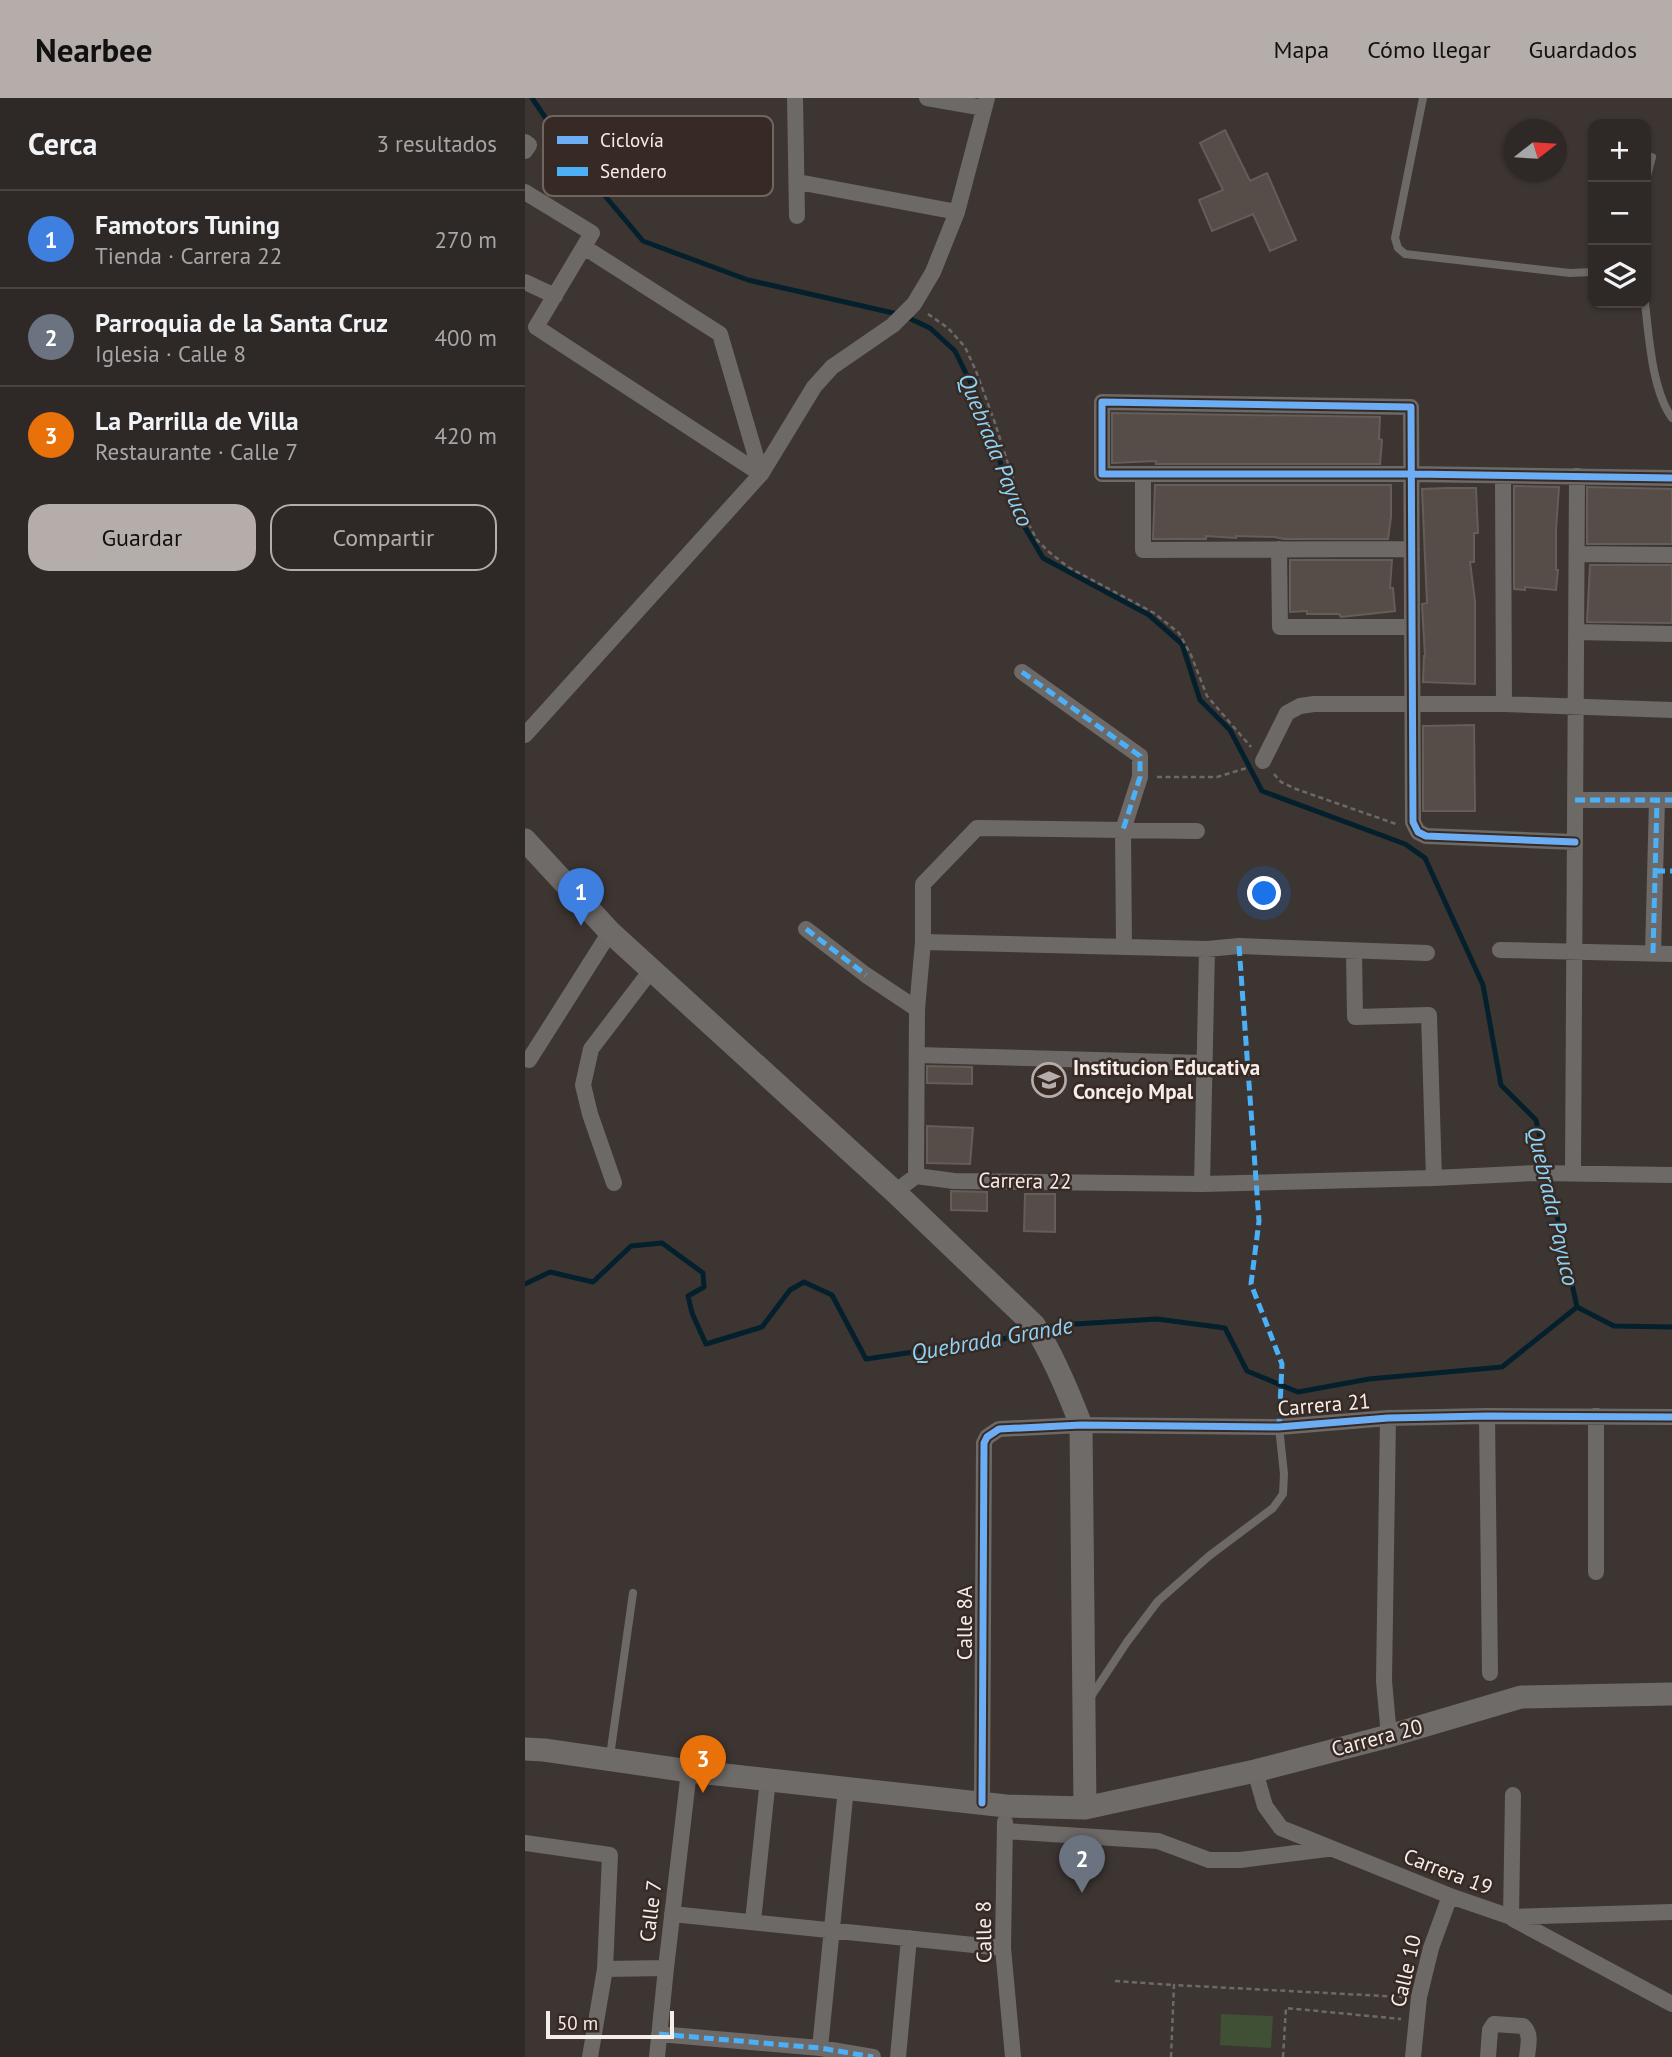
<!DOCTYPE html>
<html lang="es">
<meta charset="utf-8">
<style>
:root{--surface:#2e2826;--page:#36302e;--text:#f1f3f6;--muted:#a7a6a7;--line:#494443;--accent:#b5ada9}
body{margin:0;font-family:"PT Sans",sans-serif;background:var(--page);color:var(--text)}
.controls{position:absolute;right:21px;top:21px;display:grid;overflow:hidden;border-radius:14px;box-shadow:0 2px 5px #0004}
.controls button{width:63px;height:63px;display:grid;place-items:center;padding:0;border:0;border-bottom:2px solid var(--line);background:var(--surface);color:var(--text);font:35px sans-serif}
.compass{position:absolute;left:979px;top:21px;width:63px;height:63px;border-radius:50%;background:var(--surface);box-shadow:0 2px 5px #0004;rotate:73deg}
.scale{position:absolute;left:21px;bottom:18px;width:128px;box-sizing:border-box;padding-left:7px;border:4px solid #f6ede9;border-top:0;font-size:19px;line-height:24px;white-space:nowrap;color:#f6ede9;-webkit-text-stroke:5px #372a24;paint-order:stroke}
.you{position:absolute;left:740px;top:796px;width:24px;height:24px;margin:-18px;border:5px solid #fff;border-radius:50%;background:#1a73e8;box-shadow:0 0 0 10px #1a73e833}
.badge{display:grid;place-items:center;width:46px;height:46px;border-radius:50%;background:var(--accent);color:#fff;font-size:23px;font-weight:700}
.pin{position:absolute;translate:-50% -58px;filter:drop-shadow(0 2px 4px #0008)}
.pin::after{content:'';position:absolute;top:37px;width:24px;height:21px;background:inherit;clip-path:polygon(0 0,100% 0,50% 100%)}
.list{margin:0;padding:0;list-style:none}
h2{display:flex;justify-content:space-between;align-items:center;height:91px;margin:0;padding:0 28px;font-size:30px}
h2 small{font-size:23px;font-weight:400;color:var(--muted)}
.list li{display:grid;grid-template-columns:46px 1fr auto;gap:21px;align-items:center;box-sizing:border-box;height:98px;padding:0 28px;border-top:2px solid var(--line)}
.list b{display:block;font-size:26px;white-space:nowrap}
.list p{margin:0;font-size:23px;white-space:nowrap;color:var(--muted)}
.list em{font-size:23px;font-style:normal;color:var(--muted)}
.actions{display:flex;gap:14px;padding:21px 28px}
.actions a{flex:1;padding:16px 0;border:2px solid var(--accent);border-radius:21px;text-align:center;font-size:24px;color:var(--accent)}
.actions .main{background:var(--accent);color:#111}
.icon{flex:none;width:38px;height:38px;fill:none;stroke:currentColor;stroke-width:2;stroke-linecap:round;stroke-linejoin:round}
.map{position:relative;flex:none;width:1147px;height:1959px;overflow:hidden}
header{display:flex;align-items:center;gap:42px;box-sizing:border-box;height:98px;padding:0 35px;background:var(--accent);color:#111}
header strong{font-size:33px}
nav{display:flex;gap:38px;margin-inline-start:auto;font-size:24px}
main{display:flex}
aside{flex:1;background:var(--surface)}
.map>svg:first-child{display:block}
</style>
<header>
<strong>Nearbee</strong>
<nav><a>Mapa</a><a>Cómo llegar</a><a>Guardados</a></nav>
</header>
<main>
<aside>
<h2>Cerca<small>3 resultados</small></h2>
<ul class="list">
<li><span class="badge" style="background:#3f7fe0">1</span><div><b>Famotors Tuning</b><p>Tienda · Carrera 22</p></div><em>270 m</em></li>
<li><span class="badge" style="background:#6b7280">2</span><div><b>Parroquia de la Santa Cruz</b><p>Iglesia · Calle 8</p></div><em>400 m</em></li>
<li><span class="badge" style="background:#e8710a">3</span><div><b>La Parrilla de Villa</b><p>Restaurante · Calle 7</p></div><em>420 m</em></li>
</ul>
<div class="actions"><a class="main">Guardar</a><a>Compartir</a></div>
</aside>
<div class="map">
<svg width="1147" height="1959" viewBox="0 0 1147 1959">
<rect width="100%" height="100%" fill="#3d3532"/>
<path fill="#405035" d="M696,1916L748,1918L746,1950L695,1947Z"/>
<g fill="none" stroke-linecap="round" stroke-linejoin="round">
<path stroke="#05202d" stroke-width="5" d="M7,0L48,60L118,143L223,182L377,217L405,230L430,253L457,308L492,416L518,460L624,517L657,546L675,602L705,632L737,693L880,746L900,760L958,887L976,987L1011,1022L1052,1209
M0,1186L25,1174L68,1184L106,1148L137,1145L178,1175L179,1189L163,1198L167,1215L181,1246L237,1229L265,1192L279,1184L307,1197L341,1261L478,1241L505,1234
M1052,1209L1089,1228L1147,1229
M518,1231L534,1227L632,1221L700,1230L722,1273L773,1294L844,1281L977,1269L1052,1209"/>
</g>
<path fill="#564c48" stroke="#645d5a" stroke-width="2" d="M700,32L725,83L742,75L771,142L745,153L728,116L687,133L674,102L698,92L675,45Z
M587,315L855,319L854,341L857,342L855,366H631V363L587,365Z
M630,387H866V419L863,441H759L750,439L711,438V440L681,438V441H628Z
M989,388L1034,389L1031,432V472H1033L1031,492L1000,489V492L989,491Z
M1062,389L1147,391V446H1062Z
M923,390H951L953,435H949V464H945L950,503V586L898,584L899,558H900L897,506L902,505L897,391Z
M765,462H867L865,490H868L870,513L816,519L814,516H782V513L765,514Z
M1065,467H1147V525L1062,524Z
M949,627L950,713H898V628Z
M402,968L447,969V986L402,985Z
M402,1028L448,1030L445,1066L402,1065Z
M426,1093L462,1094V1113L426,1112Z
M500,1096H530V1134L499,1133Z"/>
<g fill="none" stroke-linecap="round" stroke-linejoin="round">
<path stroke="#6d6967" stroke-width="2.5" stroke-dasharray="5 3.5" stroke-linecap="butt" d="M403,216L423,230L440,249L451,273L470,325L500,419L512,442L524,454L543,469L629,515L654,535L666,557L682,598L726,649
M749,676L756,684L771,691L871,726
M632,679H692L722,670
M590,1883L649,1887
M646,1959L649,1887L878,1899
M758,1959L761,1910L876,1921"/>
<path stroke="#6c6967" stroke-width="8" d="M898,0L870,140L873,150L880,156L1045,175L1068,174
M1121,82L1127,59
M1120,205C1124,239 1127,292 1147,320
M565,1600L602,1544L633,1503L684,1458L748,1410L758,1396L759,1376L754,1329
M85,1658L108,1495"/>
<path stroke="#6c6967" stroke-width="16" d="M270,0L272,118
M402,0L459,10
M0,44L4,47L0,53
M273,84L432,114
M0,94L67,135L11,229L236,376
M59,149L195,236L236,376
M0,184L30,198
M618,376V452L887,451
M978,379L979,606
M754,451L755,529H887
M1052,456L1147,457
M1051,534L1147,536
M497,574L615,658V679L598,732L599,849
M0,637L236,376L289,289L307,269L368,227L389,206L408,174L432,114L462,0
M738,663L762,615L775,608L789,606H979L1147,612
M1050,702H1147
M1050,744L901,738L893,734L888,724L886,309L577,304V376H888L1147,380
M281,831L341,877L392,911
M398,844L682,851L714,848L902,855
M975,852L1147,856
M829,853L830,919L904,917L909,1080
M1128,855L1132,702
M392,957L680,965
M4,962L85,834
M1048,1076L1052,378
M391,1078L392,911L398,844V786L452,730L672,733
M89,1085L65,1016L58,987L66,951L127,871
M677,1086L682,851
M370,1094L391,1078L429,1083L677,1086L909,1080L1011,1075L1147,1077
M962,1318L965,1575
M863,1320L859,1583L864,1638
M1071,1474V1318
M730,1673L740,1708L756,1730L925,1798L986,1819L1147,1814
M457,1705L459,1345L462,1339L474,1331L556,1327L754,1329L863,1320L962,1318L1147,1319
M480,1724L478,1850L488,1959
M480,1733L633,1743L684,1762H715L802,1751
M0,1745L85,1757L80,1871L65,1959
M147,1816L478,1850
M986,1819L988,1697
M988,1821L1147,1906
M228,1823L243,1681
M80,1871L141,1870
M134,1936L295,1950L348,1959
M295,1950L321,1690
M132,1959L141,1870L164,1673
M373,1959L384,1840
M888,1959L894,1899L906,1850L925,1798
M963,1959L965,1932L969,1926L998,1928C1007,1936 1003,1948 1002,1959"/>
<path stroke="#6e6b69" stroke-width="23" d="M0,742L85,834L370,1094L509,1227C529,1259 543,1293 556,1327L560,1710
M0,1651L19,1652L164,1673L481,1708L560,1710L730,1673L864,1638L996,1599L1147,1596"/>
<path stroke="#4cb0f7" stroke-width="5" stroke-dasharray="10 5" stroke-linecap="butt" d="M497,574L615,658V679L598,732
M1050,702H1147
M1130,773H1147
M281,831L341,877
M714,848L734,1123L726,1186L757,1266L754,1329
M1128,855L1132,702
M134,1936L295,1950L348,1959"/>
<g stroke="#372a24" stroke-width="11">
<path id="cycleway" d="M1050,744L901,738L893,734L888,724L886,309L577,304V376H888L1147,380
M457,1705L459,1345L462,1339L474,1331L556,1327L754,1329L863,1320L962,1318L1147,1319"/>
</g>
<use href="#cycleway" stroke="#6dadf4" stroke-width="7"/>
</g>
<defs>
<g id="school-ring" transform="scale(1.75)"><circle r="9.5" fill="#372a24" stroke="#b5ada9" stroke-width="1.5"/><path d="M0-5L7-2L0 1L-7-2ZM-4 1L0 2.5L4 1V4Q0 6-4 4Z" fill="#b5ada9"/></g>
</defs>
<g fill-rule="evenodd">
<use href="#school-ring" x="524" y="982"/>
</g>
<g text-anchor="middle" stroke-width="5" stroke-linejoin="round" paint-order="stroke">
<g font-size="21" font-weight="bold" fill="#f6ede9" stroke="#372a24" text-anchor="start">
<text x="548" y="977">Institucion Educativa<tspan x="548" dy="24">Concejo Mpal</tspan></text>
</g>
<g font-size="21" fill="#f6ede9" stroke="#372a24">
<text transform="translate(500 1083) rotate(1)" y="7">Carrera 22</text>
<text transform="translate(799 1307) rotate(-5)" y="7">Carrera 21</text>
<text transform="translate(440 1525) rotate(-90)" y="7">Calle 8A</text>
<text transform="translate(852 1640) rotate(-15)" y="7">Carrera 20</text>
<text transform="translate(923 1774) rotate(21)" y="7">Carrera 19</text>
<text transform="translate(126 1813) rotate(-83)" y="7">Calle 7</text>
<text transform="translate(459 1834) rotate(-91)" y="7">Calle 8</text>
<text transform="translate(881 1873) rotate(-77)" y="7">Calle 10</text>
</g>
<g font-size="23" font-style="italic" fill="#8dd3f8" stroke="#372a24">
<text transform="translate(471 352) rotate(68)" y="8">Quebrada Payuco</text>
<text transform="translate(1028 1108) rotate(77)" y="8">Quebrada Payuco</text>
<text transform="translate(467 1241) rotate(-10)" y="8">Quebrada Grande</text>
</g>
</g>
<rect x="18" y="18" width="230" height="80" rx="10" fill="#372a24" stroke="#70645f" stroke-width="2"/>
<rect x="32" y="38" width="31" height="8" fill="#6dadf4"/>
<rect x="32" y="69" width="31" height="9" fill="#4cb0f7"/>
<g font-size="19" fill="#f6ede9">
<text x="75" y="49">Ciclovía</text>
<text x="75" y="80">Sendero</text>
</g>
</svg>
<div class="controls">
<button>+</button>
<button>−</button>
<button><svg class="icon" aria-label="layers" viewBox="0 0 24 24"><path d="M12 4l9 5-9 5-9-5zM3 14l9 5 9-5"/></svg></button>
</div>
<svg class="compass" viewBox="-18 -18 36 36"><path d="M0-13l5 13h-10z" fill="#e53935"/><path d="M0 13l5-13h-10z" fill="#a7a6a7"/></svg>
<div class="scale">50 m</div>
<div class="you"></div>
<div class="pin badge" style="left:56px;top:828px;background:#3f7fe0">1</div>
<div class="pin badge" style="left:557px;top:1795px;background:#6b7280">2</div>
<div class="pin badge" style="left:178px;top:1695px;background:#e8710a">3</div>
</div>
</main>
